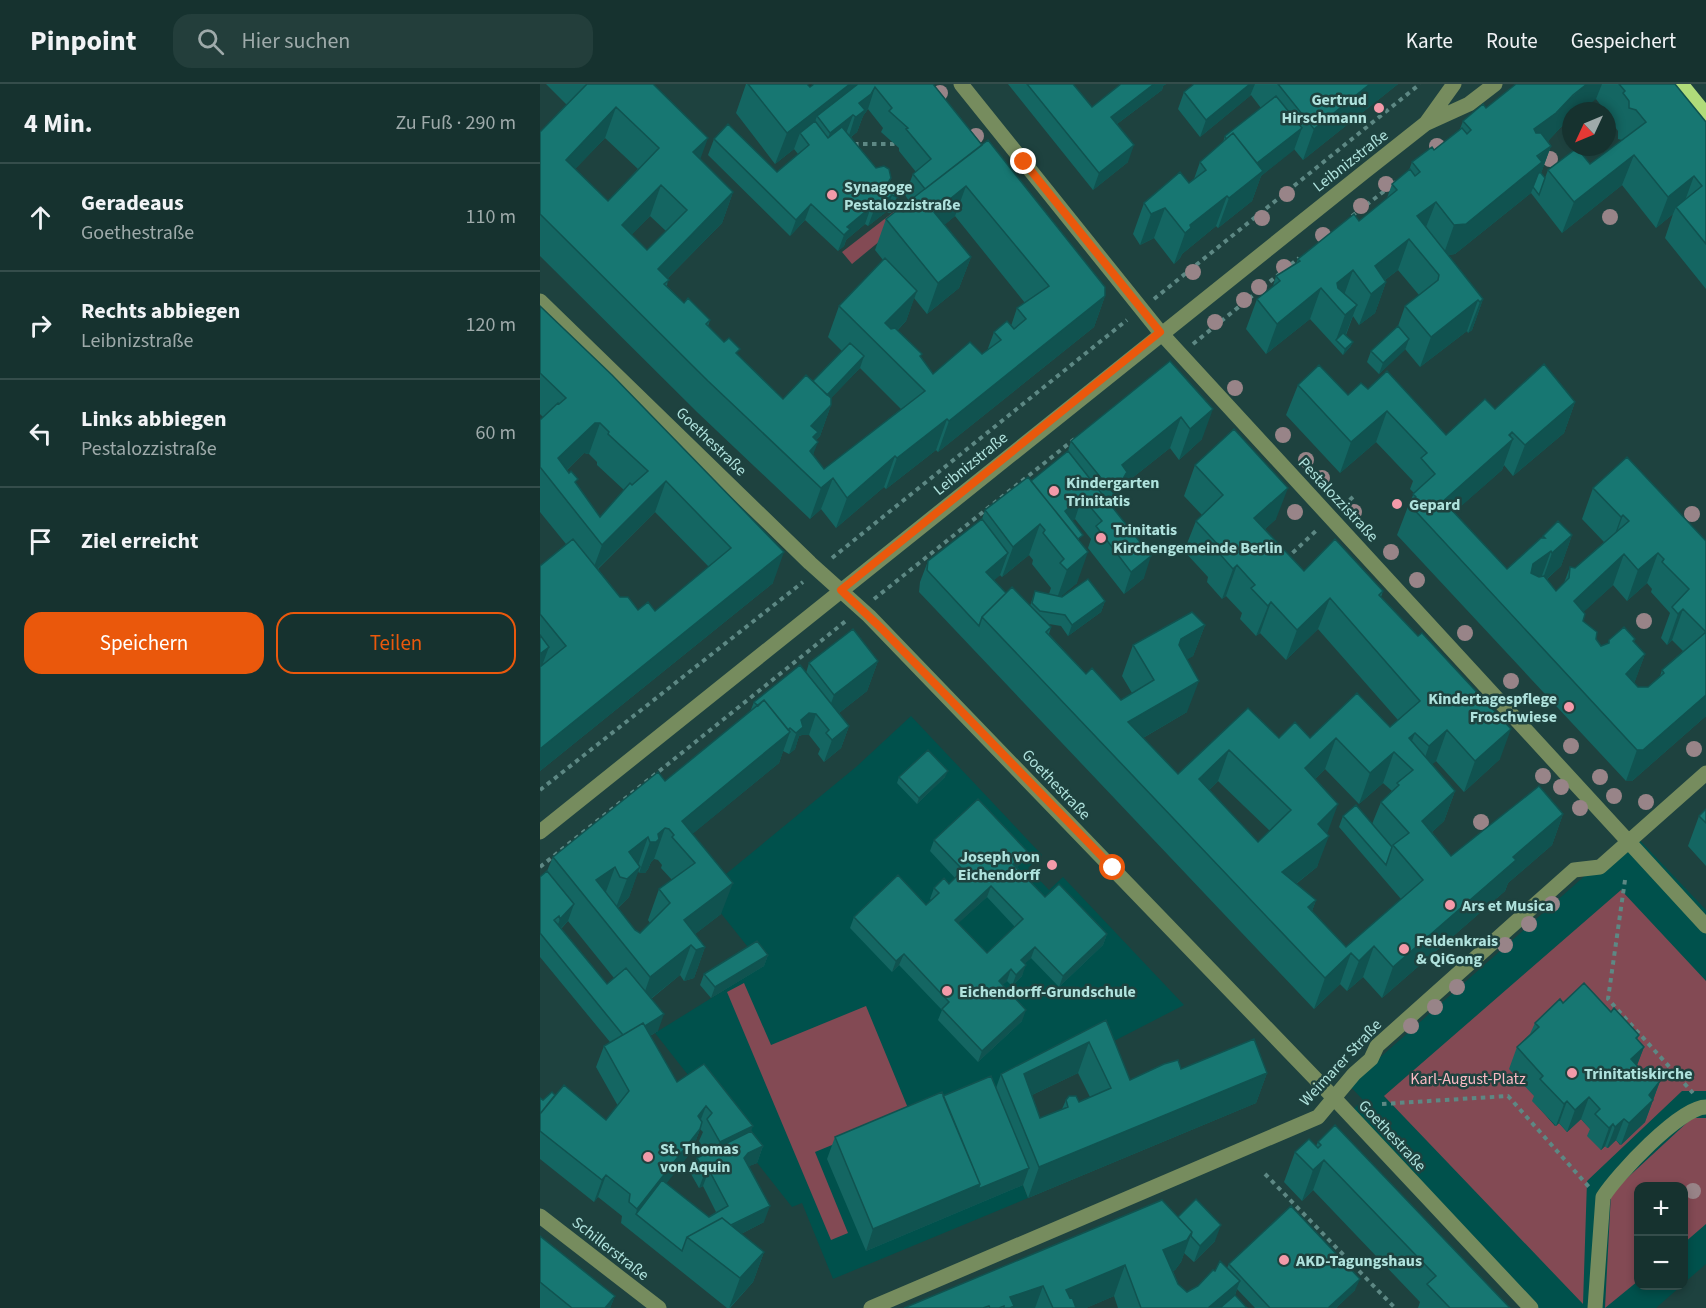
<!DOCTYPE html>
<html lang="de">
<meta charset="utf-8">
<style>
:root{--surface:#16322f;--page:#233e3b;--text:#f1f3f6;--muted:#9eaaaa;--line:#354d4b;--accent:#ea580c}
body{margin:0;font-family:"Source Sans 3",sans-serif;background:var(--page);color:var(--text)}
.controls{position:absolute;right:18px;bottom:18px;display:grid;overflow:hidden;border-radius:12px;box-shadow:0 3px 9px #0003}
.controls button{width:54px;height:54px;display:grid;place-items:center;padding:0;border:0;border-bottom:2px solid var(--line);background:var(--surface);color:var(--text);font:30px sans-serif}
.compass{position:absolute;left:1022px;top:18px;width:54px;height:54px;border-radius:50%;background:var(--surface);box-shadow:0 3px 9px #0003;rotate:226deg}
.stop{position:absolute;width:18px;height:18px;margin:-14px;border:4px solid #ea580c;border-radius:50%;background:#fff}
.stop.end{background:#ea580c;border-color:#fff;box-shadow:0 2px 6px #0008}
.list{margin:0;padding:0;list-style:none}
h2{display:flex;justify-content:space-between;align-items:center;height:78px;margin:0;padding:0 24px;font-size:26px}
h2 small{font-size:20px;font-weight:400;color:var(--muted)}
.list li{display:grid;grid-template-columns:39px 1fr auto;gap:18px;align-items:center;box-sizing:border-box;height:108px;padding:0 24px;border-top:2px solid var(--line)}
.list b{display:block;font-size:22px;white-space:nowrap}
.list p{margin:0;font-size:20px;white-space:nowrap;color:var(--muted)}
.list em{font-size:20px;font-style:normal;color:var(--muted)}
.actions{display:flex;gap:12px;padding:18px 24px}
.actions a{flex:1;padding:14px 0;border:2px solid var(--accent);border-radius:18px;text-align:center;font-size:21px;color:var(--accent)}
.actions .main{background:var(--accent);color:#fff}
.icon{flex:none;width:33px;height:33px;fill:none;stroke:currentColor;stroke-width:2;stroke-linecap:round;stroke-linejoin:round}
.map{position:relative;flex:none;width:1166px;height:1224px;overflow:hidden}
header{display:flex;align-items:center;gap:36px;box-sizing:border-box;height:84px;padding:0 30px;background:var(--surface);border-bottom:2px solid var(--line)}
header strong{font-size:28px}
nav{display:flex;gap:33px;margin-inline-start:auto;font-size:21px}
.search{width:420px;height:54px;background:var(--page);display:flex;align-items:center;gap:15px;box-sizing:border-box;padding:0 21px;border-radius:18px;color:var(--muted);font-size:22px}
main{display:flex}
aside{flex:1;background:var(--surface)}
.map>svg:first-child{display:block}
</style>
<header>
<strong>Pinpoint</strong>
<div class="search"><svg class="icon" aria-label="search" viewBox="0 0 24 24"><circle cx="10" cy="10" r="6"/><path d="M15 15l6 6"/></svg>Hier suchen</div>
<nav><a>Karte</a><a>Route</a><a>Gespeichert</a></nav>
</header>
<main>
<aside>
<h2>4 Min.<small>Zu Fuß · 290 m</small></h2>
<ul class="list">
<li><svg class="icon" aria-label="ahead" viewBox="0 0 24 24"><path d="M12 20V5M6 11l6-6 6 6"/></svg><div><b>Geradeaus</b><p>Goethestraße</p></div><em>110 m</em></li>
<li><svg class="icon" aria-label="right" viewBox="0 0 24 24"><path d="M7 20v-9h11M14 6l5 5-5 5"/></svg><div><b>Rechts abbiegen</b><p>Leibnizstraße</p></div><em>120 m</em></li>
<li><svg class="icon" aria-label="left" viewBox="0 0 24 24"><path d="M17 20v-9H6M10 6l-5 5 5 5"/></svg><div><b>Links abbiegen</b><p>Pestalozzistraße</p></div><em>60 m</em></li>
<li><svg class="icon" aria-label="arrive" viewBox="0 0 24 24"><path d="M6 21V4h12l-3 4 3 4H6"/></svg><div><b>Ziel erreicht</b></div></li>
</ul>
<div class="actions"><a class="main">Speichern</a><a>Teilen</a></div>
</aside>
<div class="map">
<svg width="1166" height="1224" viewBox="0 0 1166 1224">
<rect width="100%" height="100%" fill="#1e423f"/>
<path fill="#00514c" d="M371,632L502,771L488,784L509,806L523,793L644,921L450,1021L488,1114L293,1195L262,1119L252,1123L115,949L223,882L164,808L316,683Z
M1093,749L1166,826V1180L1144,1199V1102H1098V1202H1141L1116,1224H983L805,1033L823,1016L809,1001Z"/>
<path fill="#834a54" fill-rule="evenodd" d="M360,123L369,133L312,180L302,168Z
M1081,806L1166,897V1007H1142L1047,1097L1043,1220L844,1012ZM995,1014L1105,1038L1080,1061L1076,1056L1068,1064L1065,1062L1061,1066L1052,1047L1041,1035L1027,1048L1019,1039L1015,1042L993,1017Z
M204,899L231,961L326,922L370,1029L275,1068L308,1149L291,1156L187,908Z
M1152,1034H1166V1140L1144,1159V1102H1098V1197L1065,1224L1071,1109Z"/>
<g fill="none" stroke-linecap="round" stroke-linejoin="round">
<path stroke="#5d8884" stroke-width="4" stroke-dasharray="4.5 4.5" stroke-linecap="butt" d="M314,60H355
M812,132L856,98
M614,215L880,0
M653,260L759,174
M803,422L814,412
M292,474L587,236
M746,475L778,445
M334,515L537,353
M0,706L263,498
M0,783L307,536
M1085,796L1068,915L1153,1009
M842,1020L968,1012L1049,1103
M725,1090L855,1224"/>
<path stroke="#768c5e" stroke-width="15" d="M421,0L620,248L1166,842
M886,39L914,0
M0,217L270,479L329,532L794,1014L991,1224
M0,748L823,89L885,40L929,20L955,0
M0,1132L119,1224
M331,1224L778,1033L814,990L831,975L837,962L1034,786L1060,783L1166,689
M1055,1224L1063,1113C1077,1091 1140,1023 1166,1023"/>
<path stroke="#b0dc7a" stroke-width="15" d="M1141,0L1166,31"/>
</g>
<g fill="#988488">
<circle cx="400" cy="9" r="8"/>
<circle cx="436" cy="52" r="8"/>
<circle cx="897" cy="62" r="8"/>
<circle cx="1010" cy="75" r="8"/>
<circle cx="846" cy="100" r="8"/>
<circle cx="747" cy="110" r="8"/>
<circle cx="821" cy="122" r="8"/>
<circle cx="1070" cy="133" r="8"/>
<circle cx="722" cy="134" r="8"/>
<circle cx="783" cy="151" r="8"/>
<circle cx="744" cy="183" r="8"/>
<circle cx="653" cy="188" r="8"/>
<circle cx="719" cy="203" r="8"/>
<circle cx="704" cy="216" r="8"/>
<circle cx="675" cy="238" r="8"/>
<circle cx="695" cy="304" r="8"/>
<circle cx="743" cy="351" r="8"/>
<circle cx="766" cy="376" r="8"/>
<circle cx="782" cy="394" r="8"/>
<circle cx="755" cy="428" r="8"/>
<circle cx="814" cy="428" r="8"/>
<circle cx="1152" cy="430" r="8"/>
<circle cx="851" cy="468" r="8"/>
<circle cx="877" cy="496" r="8"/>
<circle cx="1104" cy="537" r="8"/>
<circle cx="925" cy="549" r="8"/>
<circle cx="971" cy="597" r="8"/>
<circle cx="1031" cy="662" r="8"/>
<circle cx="1154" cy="665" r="8"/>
<circle cx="1003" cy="692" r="8"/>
<circle cx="1060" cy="693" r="8"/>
<circle cx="1021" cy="703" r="8"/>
<circle cx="1074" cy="712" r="8"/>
<circle cx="1106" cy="718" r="8"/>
<circle cx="1040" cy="724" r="8"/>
<circle cx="941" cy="738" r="8"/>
<circle cx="1012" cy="820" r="8"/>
<circle cx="989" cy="840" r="8"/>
<circle cx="965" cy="861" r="8"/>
<circle cx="917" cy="903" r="8"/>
<circle cx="895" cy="923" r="8"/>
<circle cx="871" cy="942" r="8"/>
<circle cx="1153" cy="1107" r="8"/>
</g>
<path fill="#146662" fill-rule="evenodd" d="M6,0H113L160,75L193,108L182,139L128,194L127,202L144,219L170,236L168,242L243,315L273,297L302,267L288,253L299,222L343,176L335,166L346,135L369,117L365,111L373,90L376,88L359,67V64L341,48L343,44L328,25L323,32L317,48L311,53L336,84L351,94L348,102L357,113L351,129L346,128L328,142L325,140L306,156L304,162L298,167L265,136L250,152L168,71L174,55L237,88L258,70L254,65L235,80L196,29L206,0H267L270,3L393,0L565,212L554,243L398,368L396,366L346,405L344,403L296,444L281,425L270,435L157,328L0,172V48L27,21ZM65,54L98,85L68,117L35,85ZM110,132L126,147L107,166L91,151ZM415,132L485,219L477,224L471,242L454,248L447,267L442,270L393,290L381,273L357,247L366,237L374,214L387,230L419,204L431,173L404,141ZM320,284L361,325L284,385L273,371L276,356L280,352L291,321V314Z
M468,0H533L552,23L581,0H626L623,2L622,6L577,40L588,78L553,106Z
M654,0H858L763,76L754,65L721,92L712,117L678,144L676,142L642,170L640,174L634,180L614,154L600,161L593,150L604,119L649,99L654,95L660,78L683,58L685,52L721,24L711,11L660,53L638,25L644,8Z
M976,0H1135L1166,38V205L1125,154L1133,130L1116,144L1082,101L1022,149L991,109L915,170L908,171L943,215L932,246L928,249L927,247L880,283L865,265L839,290L827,278L831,267L858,242L865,222L879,211L858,186L845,196L846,198L835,229L819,241L813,232L806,251L813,258L810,263L803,271L770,235L726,270L706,245L717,215L733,202L736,192L756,180L758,175L819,137L847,114L852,100L869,86L872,78L894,66L920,45L923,37L946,24ZM1056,15L1065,27H1067V29L1073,37L1072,39L1078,47V55L1082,56L1050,80L1008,86L1005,94L1001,89L1011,62L1008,57L1022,42L1031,35V27Z
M0,222L233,499L0,687V583L4,580L3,579L0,582V482L26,460L0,428V336L3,333L0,330ZM44,369L49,370L57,378V381L84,406L60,433L27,386ZM115,428L169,483L115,527L98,526L80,513L58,485Z
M630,277L662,355L639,376L630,364L582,402L576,419L573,424L604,494L584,510L548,464L551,455L535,435L532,437L540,459L537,499L521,512L565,517L561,528L528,552L521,542L509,540L511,543L509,550L546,590L581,616L592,609L582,592L593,561L665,541L653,572L647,575V628L603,654L638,690L708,624L739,654H770L850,643L858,636L778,545L746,576L720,549L716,552L700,535L702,529L686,512L682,515L667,498L668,493L644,467L656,437L662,431L644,412L655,381L736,435L725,445L764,487L843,507L841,513L960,675L924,708L896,677L892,680L915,707L904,737L892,748L911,772L1023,730L1012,761L968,799L965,807L842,914L823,893L807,907L800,900L774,925L379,508L380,498L388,477L442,435L445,426L491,397L528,367L531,357ZM489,471L493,476L492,480L511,504L509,510L495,507L490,522L466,509L454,496L460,491L462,493ZM785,685L819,720L843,699L852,707L841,718L832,740L803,732L799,743L861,815L806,863L772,827L776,816L756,800L777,783L787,750L775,695ZM678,697L730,747L718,758L669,706Z
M758,301L808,311L828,305L906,351L955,325L1035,318L1024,349L973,392L964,381L962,386L914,428L967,485L1002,454L1003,452L1032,451L1021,482L1007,495L1016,507L1024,499L1030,483L1035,484L1064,458L1042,435L1053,404L1166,457V632L1092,697H1086L857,451L869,420L874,409L870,405L873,397L836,358L800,389L746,331ZM1107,499L1112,505L1111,508L1130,529L1121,554L1127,561L1132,556L1143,567L1122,586L1120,592L1108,603H1098L1094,599L1105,570L1094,558L1095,555L1069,556L1068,560L1061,562L1043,537V528L1073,501L1087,517Z
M338,577L327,607L299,629L309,642L301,664L284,678L278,670L280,665L269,651H262L259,652L255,665L249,670L243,667L239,679L152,750L181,830L155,850L165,863L154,894L144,897L140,891L111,915L118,947L110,952L137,998L211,1047L223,1062L217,1079L209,1082L224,1138L201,1150L224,1168L213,1198L190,1224H187L81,1139L82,1132L58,1113L54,1118L0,1075V1014L3,1016L15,1011L66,1036L78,1022L56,983L64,962L70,958L0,873V793L7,787L13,773L125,697L210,628L214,618L266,589L269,579ZM114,775L118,776L122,781L121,784L132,796L119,805L108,836L110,839L100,849L95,846L78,824L89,813L98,787L99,789H105L108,785L111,778ZM28,837L74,894L67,900L21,845ZM160,1045L163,1048L159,1057L167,1069L157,1074L151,1090L159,1104L163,1102L176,1128L169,1133L126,1099L152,1067Z
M359,693H405L377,720L357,699Z
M1166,725V782L1148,762L1159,732Z
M394,756L487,767L483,778L477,783L505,813L567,850L563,861L519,903L491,874L485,879L482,892L472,902L467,897L462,901L482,937L438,978L398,936L402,926L359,881L352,888L310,844L314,833L386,821L391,816L390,815L394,804L409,800L415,794L390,767ZM447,813L475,843L447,869L418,839Z
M228,871L224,882L171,914L160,901L164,890Z
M1023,919L1071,928L1099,951L1097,956L1104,963L1097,981L1102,987L1120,997L1105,1038L1081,1061L1076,1056L1067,1064L1065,1062L1061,1066L1047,1052L1050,1045L1041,1035L1027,1048L1019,1039L1016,1042L992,1017L994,1012L969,985L977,963L990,950L995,939Z
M566,936L590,996L641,985L727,989L716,1019L488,1114L483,1101L326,1167L287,1075L295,1053L403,1012L456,1004L461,990ZM538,989L550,1013L539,1018L526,1016L522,1025L500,1034L492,1011Z
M778,1058L970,1224H878L880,1218L773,1106L762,1117L744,1098L755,1068L776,1062Z
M638,1133L675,1157L654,1178L644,1169L641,1178L635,1186L633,1187L638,1200L647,1208L658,1202L675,1187L687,1184L689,1180L815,1206L796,1224H715L697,1205L695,1211L707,1224H578L574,1212L546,1224H364Z
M0,1152L75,1212L70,1224H0Z"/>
<path fill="#105350" d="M310,0H338L277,32L269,54L260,49L254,65L235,80L247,49Z
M614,0H626L623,2L622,6L565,49L571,33Z
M710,0H715L710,12L660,53L666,36Z
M830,0H858L763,76L774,45Z
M1047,0H1062L1056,15L1041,27H1031V35L1022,42L1005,60L994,45Z
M335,3L328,25L323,32L317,48L308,55L319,19Z
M76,23L65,54L14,107L26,76Z
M313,31L305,52L282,70L290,49Z
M762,44L754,66L721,92L712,117L678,144L689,114L711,84Z
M168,54L157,84L153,68Z
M594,61L588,78L553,106L559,89Z
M1011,62L1000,92L996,96L991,109L915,170L903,172L914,141Z
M1094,71L1082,101L1022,149L1034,118Z
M1154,92L1143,122L1136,123L1133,130L1116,144L1128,113Z
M121,101L110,132L71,172L82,141Z
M426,102L415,132L383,159L394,128Z
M193,108L182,139L106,216L118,185Z
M352,111L346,128L328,142L334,126Z
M687,112L676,142L642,170L640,174L634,180L645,149L650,141Z
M896,118L884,148L869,155L858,186L829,208L835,182L877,132Z
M271,120L265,136L250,152L256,136Z
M331,123L325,140L306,156L304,162L298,167L307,143Z
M625,124L614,154L600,161L611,130Z
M431,173L419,204L387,230L398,199Z
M813,186L802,217L791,216L797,199Z
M846,198L835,229L819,241L831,210Z
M781,204L770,235L726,270L737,240Z
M377,207L366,237L341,263L345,239Z
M565,212L554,243L398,368L409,337Z
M943,215L932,246L928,249L940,218Z
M938,216L927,247L880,283L891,253Z
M817,221L805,252L796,256L805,231Z
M869,255L865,266L839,290L843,279Z
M813,258L810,263L803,271L805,265Z
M324,272L320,284L272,334L276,322Z
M1035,318L1024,349L973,392L985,361Z
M291,321L280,352L274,358H278L266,389L271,342Z
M673,325L662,355L639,376L650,345Z
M847,327L836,358L800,389L811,358Z
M641,333L630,364L582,402L576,419L563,441L574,410L582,381Z
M407,335L396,366L346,405L357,374Z
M55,339H60L49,370L44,369L13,399L18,374Z
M972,348L968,360L973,355L962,386L893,447L901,419Z
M355,372L344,403L296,444L307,414Z
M293,394L281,425L270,435L281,404Z
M126,397L115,428L51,491L62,461Z
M748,404L736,435L703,465L714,434Z
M542,413L535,435L520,446L525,427Z
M1083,431L1072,462L1070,464L1081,433Z
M500,440L489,471L462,493L473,463Z
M1032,451L1021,482L1001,500L1012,469Z
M1011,467L1000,497L982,511L993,480Z
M244,468L233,499L0,687V665Z
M548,468L537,499L516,517L527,486Z
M468,469L460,491L439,510L446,488Z
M1118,469L1107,499L1087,517L1098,486Z
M1084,470L1073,501L1022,548L1034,517Z
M611,472L604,494L584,510L591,488Z
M697,481L686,512L682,515L693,485Z
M790,514L778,545L746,576L757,546Z
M565,517L561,528L528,552L532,541Z
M731,518L720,549L716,552L728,522Z
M1143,525L1132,556L1127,561L1138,530Z
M665,541L653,572L630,586L641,555Z
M9,563L3,579L0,582V570Z
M1105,570L1094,600L1086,590Z
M338,577L327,607L285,640L284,639L294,611Z
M659,597L647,628L577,669L588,638Z
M1166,611V632L1092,697H1086L1097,666Z
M269,629L276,630L269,651H262L259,652L255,665L249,670L261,636Z
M309,642L301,664L284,678L292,656Z
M250,644L248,650L250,648L239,679L139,761L142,737Z
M971,645L960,675L924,708L935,677Z
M907,646L896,677L878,693L889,662Z
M875,649L864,677L869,654Z
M796,654L785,685L754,715L765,684Z
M689,666L678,697L648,726L659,695Z
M854,668L843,699L819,720L830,689Z
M408,687L405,693L377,720L379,714Z
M915,707L904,737L871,767L882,737Z
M798,720L787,750L789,752L777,783L731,819L742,788L778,740Z
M1023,730L1012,761L968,799L965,807L842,914L853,883L973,773Z
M125,744L114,775L111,778L108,785L105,789H99L110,758Z
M108,753L97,784L89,768Z
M487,767L483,778L469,791L473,780Z
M75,783L64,813L56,796Z
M100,783L89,813L75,826L87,795Z
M193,799L181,830L133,867L144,836Z
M451,802L447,813L410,847L415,836Z
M776,816L765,847L768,823Z
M34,820L28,837L14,851L20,835Z
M567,850L563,861L519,903L523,892Z
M151,861L140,891L99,924L110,893Z
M834,862L823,893L807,907L819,877Z
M165,863L154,894L144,897L156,866Z
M495,863L491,874L477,887L481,876Z
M811,869L800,900L774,925L785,894Z
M364,870L359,881L352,888L356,877Z
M228,871L224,882L171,914L175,903Z
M486,881L482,892L472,902L476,891Z
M471,885L467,897L455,908L459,897Z
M486,926L482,937L438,978L442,967Z
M124,930L118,947L79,970L85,953Z
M549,958L538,989L473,1020L484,990Z
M1104,963L1096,984L1091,975Z
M727,989L716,1019L488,1114L499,1083Z
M1120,997L1105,1038L1081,1061L1089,1039L1109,1011Z
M1049,1013L1041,1035L1027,1048L1035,1026Z
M1027,1017L1019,1039L1016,1042L1024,1020Z
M166,1022L158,1043V1032Z
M1084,1035L1076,1056L1067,1064L1075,1043Z
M1073,1040L1065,1062L1061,1066L1069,1044Z
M213,1042L205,1064L173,1080L180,1058Z
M160,1045L152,1067L100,1133L96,1130L97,1125Z
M223,1062L217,1079L202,1085L204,1074L208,1069Z
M784,1076L773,1106L762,1117L773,1086Z
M489,1084L483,1101L326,1167L333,1145L440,1100Z
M169,1086L163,1102L159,1104L165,1088Z
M66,1091L58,1113L54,1118L62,1096Z
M230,1122L224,1138L166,1168L156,1160Z
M681,1141L675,1157L654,1178L660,1162Z
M652,1148L641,1178L635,1186L612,1197L623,1166Z
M224,1168L213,1198L189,1224L200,1194Z
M585,1181L574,1212L546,1224H520L526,1206Z
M820,1195L815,1206L796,1224H788Z
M700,1197L690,1224H668Z
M503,1202L495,1224H466L470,1213Z
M75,1212L70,1224H65Z"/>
<path fill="#177772" stroke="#105350" stroke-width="1.5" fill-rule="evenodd" d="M47,0H113L168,54L153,68L193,108L118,185L129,196L124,200L144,219L148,214L170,236L166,240L184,258L189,254L200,265L196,269L243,315L266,291L291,314V321L271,342L278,348L273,353L278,358L270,367L284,385L385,307L299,222L345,174L377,207L345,239L351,245L355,244L382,270L380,272L393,290L430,258L442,270L461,256L454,248L467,237L474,245L486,235L477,224L509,202L426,102L394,128L431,173L398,199L346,135L448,56L565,203V212L409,337L407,335L357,374L355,372L307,414L293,394L281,404L168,297L0,130V48ZM76,23L119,64L68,117L26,76ZM121,101L147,126L107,166L82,141Z
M208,0H267L270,3L274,0H310L247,49Z
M318,0H393L442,61L385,105L373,90L391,75L366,45L368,44L349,27L352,24L335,3L331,10L319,19L325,26L316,33L313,31L290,49L277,32Z
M487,0H533L552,23L581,0H614L571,33L594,61L559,89Z
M654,0H710L666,36L644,8Z
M738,0H830L774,45Z
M976,0H1047L1033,11L1016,29L994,45L996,49H1001L1011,62L997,72L1002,78L926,140L914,141L896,118L877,132L943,215L940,218L938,216L891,253L865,222L898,196L899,191L869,155L835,182L846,198L831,210L813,186L797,199L798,204L817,221L805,231L781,204L737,240L717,215L740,197L736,192L760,177L758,175L814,130L819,137L857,106L852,100L870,85L875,92L880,88L872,78L892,63L894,66L922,44L927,50L931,46L923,37L943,20L946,24Z
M1079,0H1135L1166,38V160L1136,123L1162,102L1154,92L1128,113L1094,71L1034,118L1008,86L1037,64L1050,80L1106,38L1096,26L1089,24V17L1083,9L1085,7Z
M736,12L762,44L717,79L693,49L686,55L685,52Z
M275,37L288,54L302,43L336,84L344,82L349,85L351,94L347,100L357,113L352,111L334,126L331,123L307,143L310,145L304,151L271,120L256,136L174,55L188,40L237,88L269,61L260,49Z
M693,49L723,87L689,114L687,112L650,141L651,144L645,149L625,124L611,130L604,119L640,88L649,99L666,86L660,78Z
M1000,88L1005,94L999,111L993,103L998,90Z
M0,222L72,291L244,468L0,665V583L26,562L0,530V482L33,455L80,513H88L98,526L108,518L115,527L191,464L126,397L62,461L0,383V336L18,319L19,320L26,314L0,289ZM55,339H60L69,348L68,350L108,387L92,401L90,399L60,433L35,398L38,395L31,387L29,389L18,374Z
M858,242L869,255L843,279L831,267Z
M803,249L813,258L805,265L796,256Z
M310,259L324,272L287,311L273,297Z
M630,277L673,325L650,345L641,333L582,381L587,388L574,410L531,357Z
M1004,280L1035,318L985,361L972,348L969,351L973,355L901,419L905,423L907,421L967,485L1001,454H1005L1003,452L1018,437L1032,451L1012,469L1011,467L993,480L991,489L999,493L1004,492L1016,507L1029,494L1030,483L1035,484L1089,437L1083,431L1081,433L1053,404L1087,373L1166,457V611L1103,666H1097L869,420L876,413L873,410L895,390L881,374L887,369L847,327L811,358L758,301L779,281L808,311L821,299L828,305L847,287L906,351L945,315L955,325ZM1118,469L1124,475L1122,478L1149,505L1132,523L1138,530L1143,525L1166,548L1122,586L1124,589L1108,603H1098L1086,590L1105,570L1093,557L1095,555L1084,543L1069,556V559L1061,562L1056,555L1057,548L1043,537L1045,530L1034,517L1084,470L1098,486Z
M694,345L748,404L714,434L764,487L795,455L843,507L839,511L878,552L882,549L971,645L935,677L907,646L889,662L875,649L869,654L915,707L882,737L911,772L999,702L1023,730L973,773L976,776L853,883L834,862L819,877L811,869L785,894L442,533L472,503L511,543L506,548L546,590L552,584L581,616L614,596L593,561L652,528L665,541L641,555L639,561L659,597L588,638L638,690L708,624L739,654L755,638L770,654L817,609L850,643L880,617L790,514L757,546L731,518L728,522L711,504L715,501L697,481L693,485L678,468L681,464L656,437L683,411L655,381ZM796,654L830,689L854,668L873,686L857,699L859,701L841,718L869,749L853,761L883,796L806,863L768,823L776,816L742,788L789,752L778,740L798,720L765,684ZM689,666L751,726L718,758L659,695Z
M528,367L611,472L591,488L556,442L562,437L542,413L525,427L543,451L538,455L491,397Z
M488,393L548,468L527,486L520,479L524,475L503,449L505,446L500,440L473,463L445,426Z
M442,435L468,469L446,488L466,509L442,533L439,542L387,486L388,477Z
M548,495L565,517L532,541L525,531L500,527L492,519L495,507L522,513Z
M313,545L338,577L294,611L269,579Z
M0,551L9,563L0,570Z
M260,581L309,642L292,656L286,649L289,646L276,630L269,629L261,636L263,643L256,649L250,644L248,646L224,616L218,622L214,618Z
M224,616L250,648L142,737L193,799L144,836L165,863L156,866L151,861L110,893L13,773L118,688L125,697ZM125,744L129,745L134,751L132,753L155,779L119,805L130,819L100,849L95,846L56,796L75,783L80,793L87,795L100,783L89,768L108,753L110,758H116L119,755L118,750Z
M388,666L408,687L379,714L359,693Z
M438,715L487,767L473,780L505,813L519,800L567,850L523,892L495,863L481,876L486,881L476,891L471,885L459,897L486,926L442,967L402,925L409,918L364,870L356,877L314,833L358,791L386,821L399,809L394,804L404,794L409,800L423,786L394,756ZM451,802L483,835L447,869L415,836Z
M816,721L852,763L846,781L803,732Z
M1166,725V739L1159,732Z
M7,787L34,820L20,835L19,832L14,836L67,900L86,884L124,930L105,942L103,939L83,951L0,849V793Z
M217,857L228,871L175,903L164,890Z
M1044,899L1071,928L1074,924L1099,951L1096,954L1104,963L1091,975L1102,987L1107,983L1120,997L1109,1011L1113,1016L1089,1039L1084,1035L1075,1043L1073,1040L1069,1044L1055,1030L1060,1025L1049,1013L1035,1026L1027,1017L1024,1020L1000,995L1003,992L977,963L999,943L995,939L1020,915L1023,919Z
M566,936L590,996L624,980L638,976L641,985L714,955L727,989L499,1083L461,990ZM549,958L571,1004L539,1018L536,1012H529L526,1016L528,1023L500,1034L484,990Z
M103,939L137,998L164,980L213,1042L180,1058L167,1035L172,1029L166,1022L158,1032L162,1038L160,1045L97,1125L89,1118L90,1110L66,1091L62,1096L0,1047V1030L24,1001L66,1036L89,1007L64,962Z
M451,992L489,1084L438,1105L440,1100L403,1012Z
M12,1008L15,1011L0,1030V1014L3,1016Z
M402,1008L440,1100L333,1145L295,1053Z
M795,1041L970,1224H910L887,1200L896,1192L784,1076L773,1086L755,1068L769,1055L778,1064L781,1061L778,1058Z
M211,1047L223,1062L208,1069L204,1074L230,1122L191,1141L182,1134L147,1153L142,1167L96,1130L122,1096L169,1133L188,1122L169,1086L165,1088L157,1074Z
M656,1115L681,1141L660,1162L651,1152L652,1148L638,1133Z
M622,1116L652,1148L647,1156L623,1166L638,1200L647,1208L658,1202L673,1186L675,1187L680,1177L700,1197L668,1224H601L585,1181L526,1206L530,1214L532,1213L536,1224H513L503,1202L470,1213L474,1222L470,1224H464V1222L459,1224H450L449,1222L443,1224H364Z
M751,1122L820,1195L788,1224H730L689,1180Z
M182,1134L224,1168L200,1194L147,1153Z
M0,1152L75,1212L65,1224H32L0,1198Z
M695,1211L707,1224H680Z"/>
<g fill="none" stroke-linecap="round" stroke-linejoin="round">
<path stroke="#ea580c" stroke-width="8" d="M484,78L620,248L301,506L342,545L573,784"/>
</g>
<g fill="#f39aa9" stroke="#1e423f" stroke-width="2">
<circle cx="839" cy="24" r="6"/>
<circle cx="292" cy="111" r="6"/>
<circle cx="514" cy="407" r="6"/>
<circle cx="857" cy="420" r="6"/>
<circle cx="561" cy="454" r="6"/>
<circle cx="1029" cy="623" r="6"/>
<circle cx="512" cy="781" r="6"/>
<circle cx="910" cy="821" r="6"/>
<circle cx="864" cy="865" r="6"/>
<circle cx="407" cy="907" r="6"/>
<circle cx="1032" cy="989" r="6"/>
<circle cx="108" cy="1073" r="6"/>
<circle cx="744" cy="1176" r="6"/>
</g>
<g text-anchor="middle" stroke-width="5" stroke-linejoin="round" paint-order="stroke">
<g font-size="16" font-weight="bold" fill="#afe2dd" stroke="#1e423f" text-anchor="start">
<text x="827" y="21" text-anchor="end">Gertrud<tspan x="827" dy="18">Hirschmann</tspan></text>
<text x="304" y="108">Synagoge<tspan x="304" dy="18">Pestalozzistraße</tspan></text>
<text x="526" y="404">Kindergarten<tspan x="526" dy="18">Trinitatis</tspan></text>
<text x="869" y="426">Gepard</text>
<text x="573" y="451">Trinitatis<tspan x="573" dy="18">Kirchengemeinde Berlin</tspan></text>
<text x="1017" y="620" text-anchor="end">Kindertagespflege<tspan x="1017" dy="18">Froschwiese</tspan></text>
<text x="500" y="778" text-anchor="end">Joseph von<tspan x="500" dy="18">Eichendorff</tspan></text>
<text x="922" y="827">Ars et Musica</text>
<text x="876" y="862">Feldenkrais<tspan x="876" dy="18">&amp; QiGong</tspan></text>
<text x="419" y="913">Eichendorff-Grundschule</text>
<text x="1044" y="995">Trinitatiskirche</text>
<text x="120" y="1070">St. Thomas<tspan x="120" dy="18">von Aquin</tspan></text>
<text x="756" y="1182">AKD-Tagungshaus</text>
</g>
<g font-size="16" fill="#afe2dd" stroke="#1e423f">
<text transform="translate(810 76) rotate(-38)" y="6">Leibnizstraße</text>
<text transform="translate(172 357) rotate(44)" y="6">Goethestraße</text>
<text transform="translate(430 379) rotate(-39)" y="6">Leibnizstraße</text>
<text transform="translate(799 415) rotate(47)" y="6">Pestalozzistraße</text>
<text transform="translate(517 700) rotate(46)" y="6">Goethestraße</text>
<text transform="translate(800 978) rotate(-47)" y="6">Weimarer Straße</text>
<text transform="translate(853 1051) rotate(47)" y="6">Goethestraße</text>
<text transform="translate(71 1164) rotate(38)" y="6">Schillerstraße</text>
</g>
<g font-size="16" fill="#fbbac3" stroke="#1e423f">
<text x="928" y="1000">Karl-August-Platz</text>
</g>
</g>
</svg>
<div class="controls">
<button>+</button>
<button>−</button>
</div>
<svg class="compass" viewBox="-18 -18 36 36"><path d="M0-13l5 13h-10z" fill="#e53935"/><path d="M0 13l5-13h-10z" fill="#9eaaaa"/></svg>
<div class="stop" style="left:573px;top:784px"></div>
<div class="stop end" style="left:484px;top:78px"></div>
</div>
</main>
